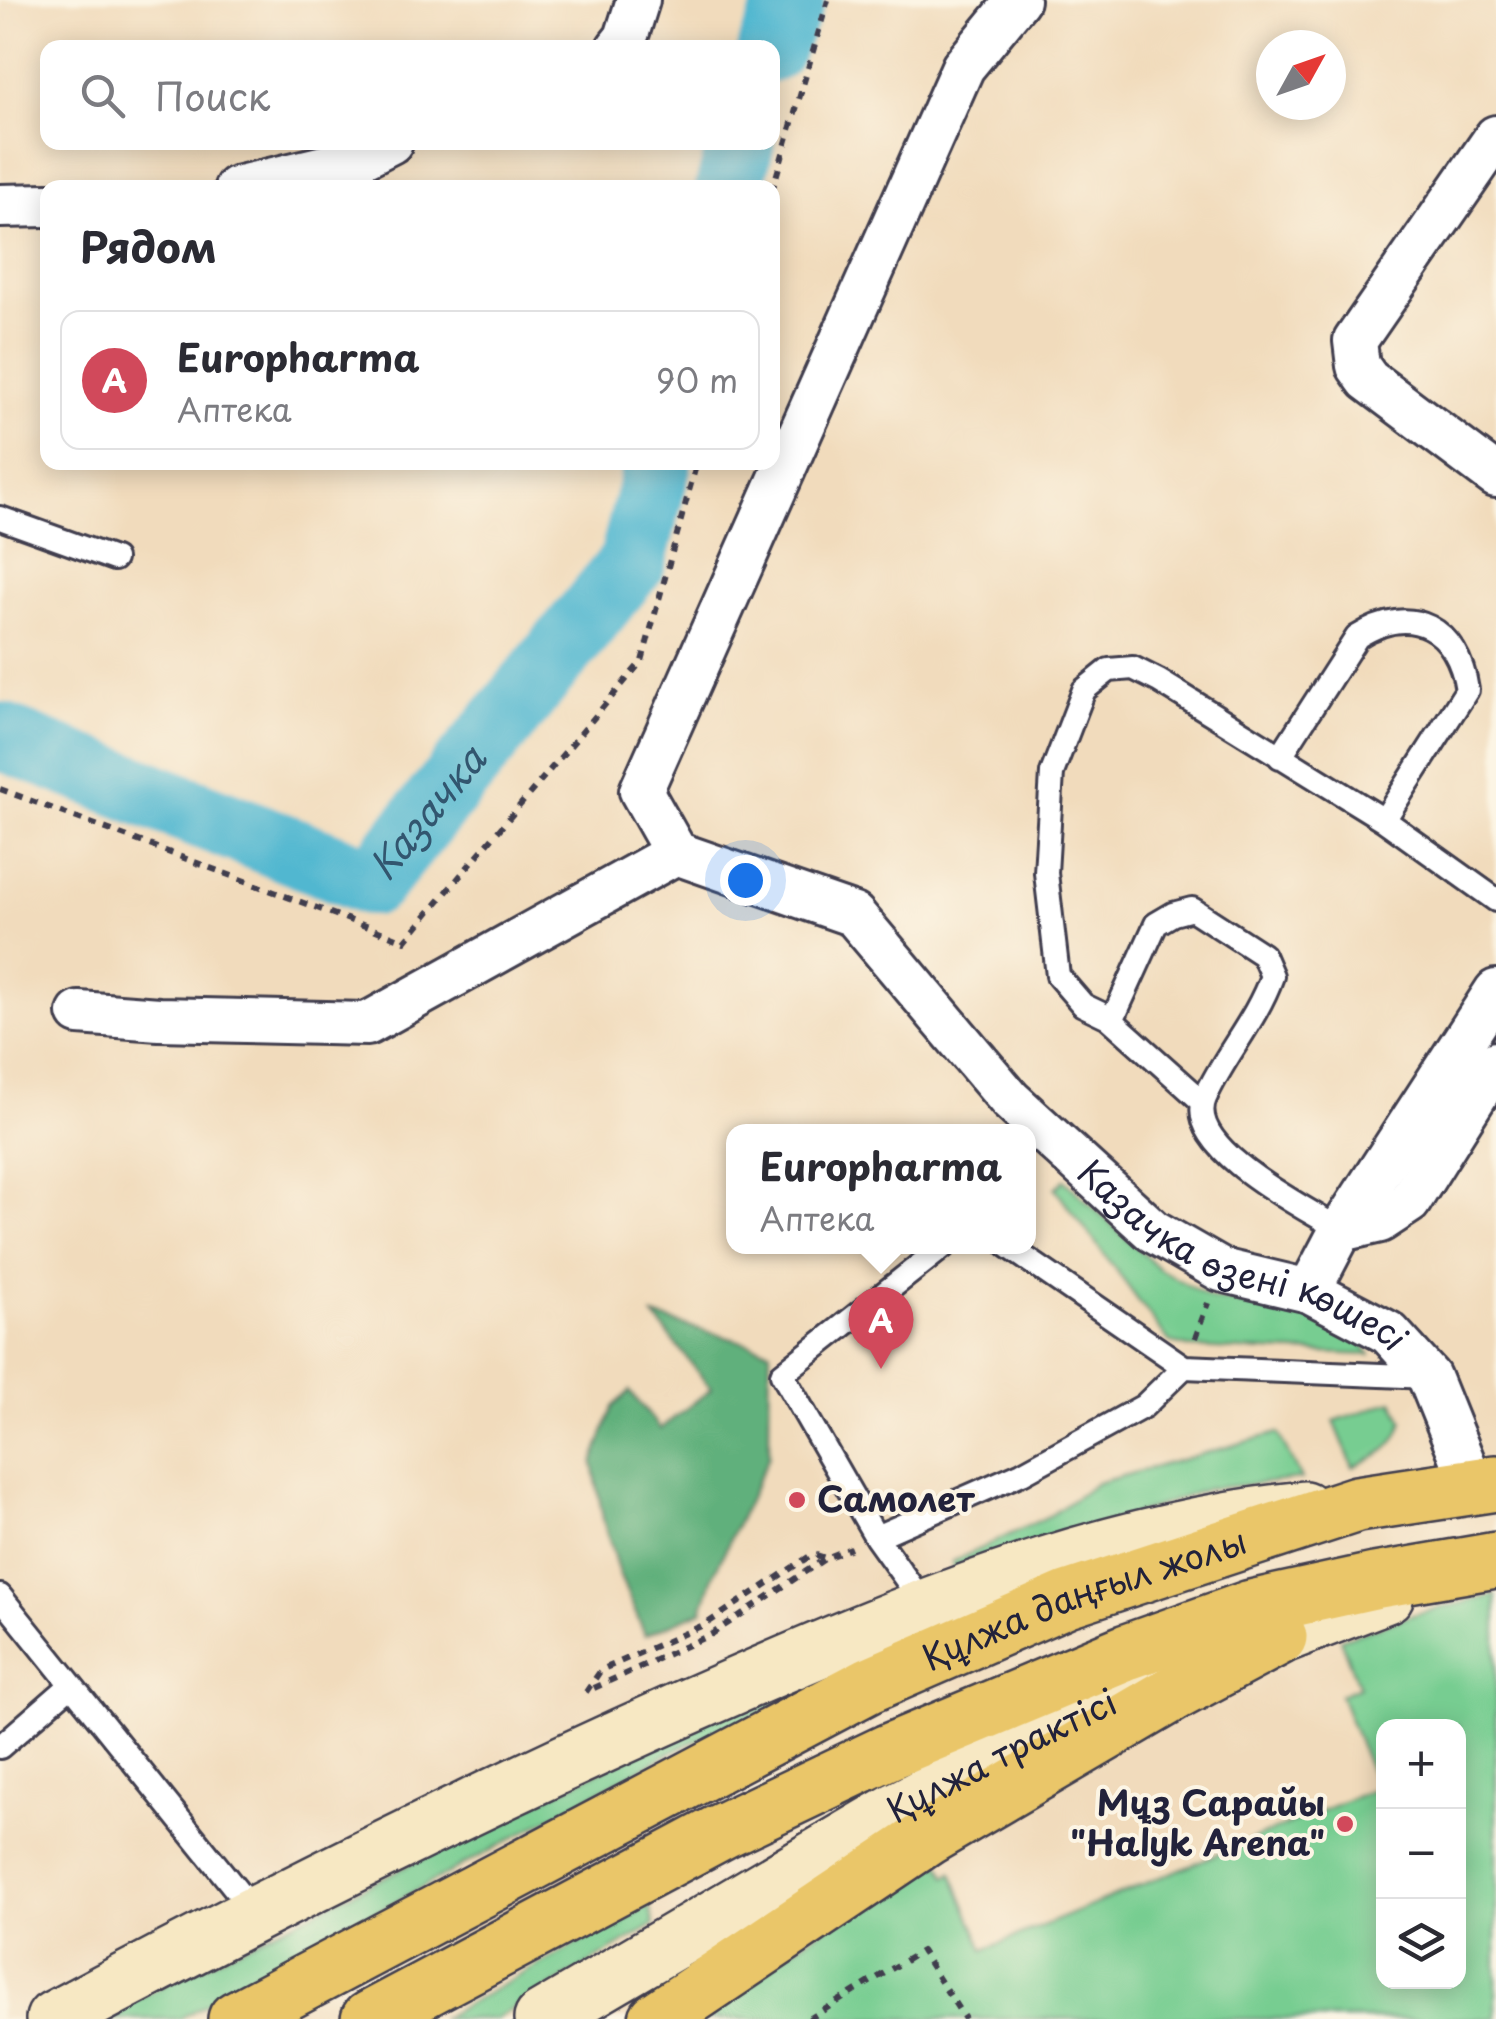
<!DOCTYPE html>
<html lang="ru">
<meta charset="utf-8">
<style>
:root{--surface:#fff;--page:#f2f2f3;--text:#2b2b33;--muted:#7c7c81;--line:#e1e1e2;--accent:#d1495b}
body{margin:0;font-family:"Playpen Sans",sans-serif;background:var(--page);color:var(--text)}
.controls{position:absolute;right:30px;bottom:30px;display:grid;overflow:hidden;border-radius:20px;box-shadow:0 5px 25px #0003}
.controls button{width:90px;height:90px;display:grid;place-items:center;padding:0;border:0;border-bottom:2px solid var(--line);background:var(--surface);color:var(--text);font:50px sans-serif}
.compass{position:absolute;left:1256px;top:30px;width:90px;height:90px;border-radius:50%;background:var(--surface);box-shadow:0 5px 25px #0003;rotate:50deg}
.you{position:absolute;left:745px;top:880px;width:35px;height:35px;margin:-25px;border:8px solid #fff;border-radius:50%;background:#1a73e8;box-shadow:0 0 0 15px #1a73e833}
.badge{display:grid;place-items:center;width:65px;height:65px;border-radius:50%;background:var(--accent);color:#fff;font-size:32px;font-weight:700}
.pin{position:absolute;translate:-50% -82px;filter:drop-shadow(0 2px 5px #0008)}
.pin::after{content:'';position:absolute;top:52px;width:35px;height:30px;background:inherit;clip-path:polygon(0 0,100% 0,50% 100%)}
.popup{position:absolute;left:726px;top:1124px;width:310px;height:130px;box-sizing:border-box;display:grid;place-content:center;border-radius:20px;background:var(--surface);filter:drop-shadow(0 2px 8px #0005);font-size:32px;white-space:nowrap;color:var(--muted)}
.popup b{font-size:38px;color:var(--text)}
.popup::after{content:'';position:absolute;left:50%;top:100%;margin-left:-20px;border:20px solid transparent;border-top-color:var(--surface)}
.list{margin:0;padding:0;list-style:none}
h2{display:flex;justify-content:space-between;align-items:center;height:130px;margin:0;padding:0 40px;font-size:42px}
h2 small{font-size:32px;font-weight:400;color:var(--muted)}
.list li{display:grid;grid-template-columns:65px 1fr auto;gap:30px;align-items:center;box-sizing:border-box;height:140px;margin:0 20px 20px;padding:0 20px;border:2px solid var(--line);border-radius:20px}
.list b{display:block;font-size:38px;white-space:nowrap}
.list p{margin:0;font-size:32px;white-space:nowrap;color:var(--muted)}
.list em{font-size:32px;font-style:normal;color:var(--muted)}
.icon{flex:none;width:55px;height:55px;fill:none;stroke:currentColor;stroke-width:2;stroke-linecap:round;stroke-linejoin:round}
.map{position:relative;flex:none;width:1496px;height:2019px;overflow:hidden}
.search{position:absolute;background:var(--surface);box-shadow:0 5px 25px #0003;left:40px;top:40px;width:740px;height:110px;display:flex;align-items:center;gap:25px;box-sizing:border-box;padding:0 35px;border-radius:20px;color:var(--muted);font-size:38px}
.panel{position:absolute;background:var(--surface);box-shadow:0 5px 25px #0003;left:40px;top:180px;width:740px;height:290px;border-radius:20px}
.map>svg:first-child{display:block}
</style>
<div class="map">
<svg width="1496" height="2019" viewBox="0 0 1496 2019">
<rect width="100%" height="100%" fill="#fcf5e5"/>
<filter id="ink" filterUnits="userSpaceOnUse"><feTurbulence type="fractalNoise" baseFrequency=".01" numOctaves="2"/><feDisplacementMap in="SourceGraphic" scale="20" xChannelSelector="R" yChannelSelector="G"/><feConvolveMatrix kernelMatrix="1 2 1 2 8 2 1 2 1" color-interpolation-filters="sRGB"/></filter>
<filter id="wash" filterUnits="userSpaceOnUse"><feTurbulence type="fractalNoise" baseFrequency=".0048" numOctaves="4" result="noise"/><feDisplacementMap in="SourceGraphic" scale="40" xChannelSelector="R" yChannelSelector="G"/><feGaussianBlur stdDeviation="2.25" result="paint"/><feColorMatrix in="noise" values="0 0 0 0 0 0 0 0 0 0 0 0 0 0 0 0 0 1.4 0 .05"/><feComposite in="paint" operator="in"/></filter>
<g filter="url(#wash)">
<rect width="100%" height="100%" fill="#f1dbbc"/>
<path fill="#77cd91" stroke="#4c7866" stroke-width="2.5" fill-rule="evenodd" d="M1064,1180L1158,1268L1210,1298L1350,1324L1370,1355L1191,1348L1169,1342L1055,1188Z
M1393,1401L1403,1421C1395,1450 1379,1455 1353,1467L1334,1421Z
M1278,1433L1301,1479L1207,1489L955,1577L952,1562L1051,1515L1097,1483Z
M1496,1595V2019H685L937,1855L946,1877L952,1873L984,1950L1377,1788L1340,1695L1359,1687L1340,1639L1419,1613ZM1384,1726H1458V1982H1384Z
M811,1667L815,1692L681,1747L179,2019H96Z
M649,1905L654,1925L496,2019H440Z"/>
<path fill="#61b07b" stroke="#42695b" stroke-width="2.5" d="M654,1316L770,1350L769,1456L713,1576L702,1611L645,1635L619,1574L603,1519L593,1463L613,1407L630,1391L660,1429L711,1389Z"/>
<g fill="none" stroke-linecap="round" stroke-linejoin="round">
<g stroke="#51b7d0" stroke-width="68">
<path d="M771,48L791,0"/>
<path d="M729,188L741,142"/>
<path id="s1" d="M0,736L372,882L632,563L658,462"/>
</g>
</g>
</g>
<g filter="url(#ink)">
<g fill="none" stroke-linecap="round" stroke-linejoin="round">
<g stroke="#413e4e" stroke-width="28">
<path id="lane" d="M0,518L114,559
M1280,757L1357,637C1412,602 1458,628 1467,690L1384,820
M1108,1017L1203,1102
M1341,1230C1307,1209 1183,1148 1205,1098C1224,1055 1256,1021 1272,976L1263,955L1192,909L1173,914L1156,924L1115,1014L1108,1017L1083,1005L1058,976L1046,873L1052,773L1084,690L1109,670L1133,668L1159,681L1384,820L1496,900
M1008,1246L1184,1367L1429,1377
M876,1537L1022,1473L1144,1406L1184,1367
M0,1596L254,1912
M926,1607L876,1537L782,1374L944,1246
M0,1747L71,1685"/>
</g>
<g stroke="#413e4e" stroke-width="48">
<g id="street">
<path id="s2" d="M1018,0L963,67L641,791L676,853L854,915L1010,1100L1153,1231L1221,1270L1309,1291L1389,1333L1429,1377L1473,1486"/>
<path d="M618,48L626,38L638,0"/>
<path d="M1496,137L1355,341L1358,366L1368,380L1496,476"/>
<path d="M236,188L358,159L391,142"/>
<path d="M0,206L48,205"/>
<path d="M79,1013L159,1019L367,1024L676,853"/>
<path d="M1341,1230L1380,1221L1409,1202L1496,1063"/>
<path d="M1309,1291L1341,1230L1496,991"/>
</g>
</g>
<g stroke="#413e4e" stroke-width="60">
<g id="secondary">
<path d="M1233,1654L1386,1595"/>
<path d="M54,2019C277,1900 503,1787 735,1686C916,1607 1106,1529 1304,1509"/>
<path id="s3" d="M542,2019L899,1809L1029,1741L1143,1687"/>
</g>
</g>
<g stroke="#413e4e" stroke-width="60">
<g id="primary">
<path id="s4" d="M236,2019L869,1685L1067,1599L1357,1504L1496,1483"/>
<path d="M369,2019L722,1831L888,1752L1127,1652L1251,1608L1374,1581L1496,1560"/>
<path d="M657,2019L928,1837L1174,1693L1279,1637"/>
</g>
</g>
<path stroke="#413e4e" stroke-width="6" stroke-dasharray="8 8" stroke-linecap="butt" d="M772,191L828,0
M0,789L405,941L642,661L697,462
M1195,1338L1208,1303
M594,1688L712,1634L826,1558L851,1548
M586,1692L601,1670L706,1624L813,1554L825,1558
M809,2019L921,1951L965,2019"/>
<use href="#lane" stroke="#fff" stroke-width="22"/>
<use href="#street" stroke="#fff" stroke-width="42"/>
<use href="#secondary" stroke="#f7e8c3" stroke-width="55"/>
<use href="#primary" stroke="#eac669" stroke-width="55"/>
</g>
</g>
<g fill="#d1495b" stroke="#fcf5e5" stroke-width="4">
<circle cx="797" cy="1500" r="10"/>
<circle cx="1345" cy="1824" r="10"/>
</g>
<g text-anchor="middle" stroke-width="8" stroke-linejoin="round" paint-order="stroke">
<g font-size="35" fill="#22223b" stroke="#fcf5e5">
<text dy="12" stroke="none"><textPath href="#s2" startOffset="1665">Казачка өзені көшесі</textPath></text>
<text dy="12" stroke="none"><textPath href="#s4" startOffset="948">Құлжа даңғыл жолы</textPath></text>
<text dy="12" stroke="none"><textPath href="#s3" startOffset="530">Құлжа трактісі</textPath></text>
</g>
<g font-size="35" font-weight="bold" fill="#22223b" stroke="#fcf5e5" text-anchor="start">
<text x="817" y="1512">Самолет</text>
<text x="1325" y="1816" text-anchor="end">Мұз Сарайы<tspan x="1325" dy="40">"Halyk Arena"</tspan></text>
</g>
<g font-size="38" font-style="italic" fill="#32566f" stroke="#fcf5e5">
<text dy="13" stroke="none"><textPath href="#s1" startOffset="488">Казачка</textPath></text>
</g>
</g>
</svg>
<div class="controls">
<button>+</button>
<button>−</button>
<button><svg class="icon" aria-label="layers" viewBox="0 0 24 24"><path d="M12 4l9 5-9 5-9-5zM3 14l9 5 9-5"/></svg></button>
</div>
<svg class="compass" viewBox="-18 -18 36 36"><path d="M0-13l5 13h-10z" fill="#e53935"/><path d="M0 13l5-13h-10z" fill="#7c7c81"/></svg>
<div class="you"></div>
<div class="pin badge" style="left:881px;top:1369px">A</div>
<div class="popup"><b>Europharma</b>Аптека</div>
<div class="search"><svg class="icon" aria-label="search" viewBox="0 0 24 24"><circle cx="10" cy="10" r="6"/><path d="M15 15l6 6"/></svg>Поиск</div>
<section class="panel">
<h2>Рядом<small></small></h2>
<ul class="list">
<li><span class="badge">A</span><div><b>Europharma</b><p>Аптека</p></div><em>90 m</em></li>
</ul>
</section>
</div>
